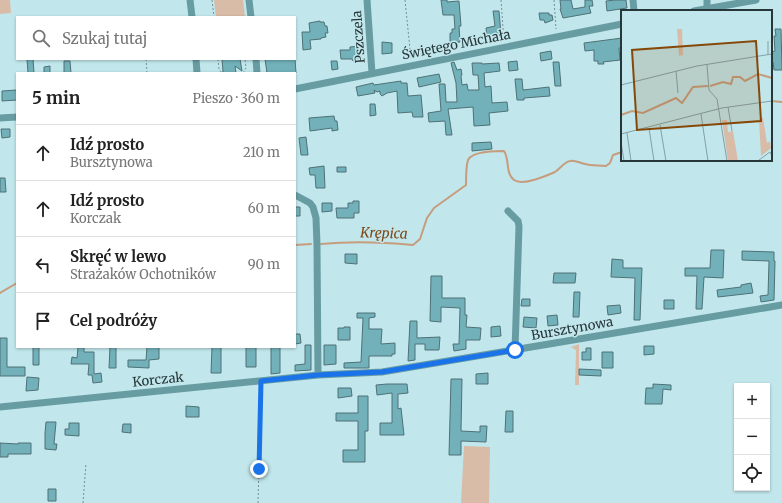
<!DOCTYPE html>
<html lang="pl">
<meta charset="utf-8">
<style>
:root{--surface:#fff;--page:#f2f2f2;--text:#222;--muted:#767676;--line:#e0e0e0}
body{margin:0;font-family:Merriweather,serif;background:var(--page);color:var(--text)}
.controls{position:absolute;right:12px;bottom:12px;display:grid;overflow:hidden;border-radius:0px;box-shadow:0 1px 3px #0004}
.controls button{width:36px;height:36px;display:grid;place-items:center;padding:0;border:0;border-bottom:1px solid var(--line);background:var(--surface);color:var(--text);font:20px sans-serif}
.stop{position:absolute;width:12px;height:12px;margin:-9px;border:3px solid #1a73e8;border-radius:50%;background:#fff}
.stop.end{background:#1a73e8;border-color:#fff;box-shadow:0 1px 4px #0008}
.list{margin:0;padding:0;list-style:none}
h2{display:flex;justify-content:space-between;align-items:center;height:52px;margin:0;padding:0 16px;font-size:17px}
h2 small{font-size:13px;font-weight:400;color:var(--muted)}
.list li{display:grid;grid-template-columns:26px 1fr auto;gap:12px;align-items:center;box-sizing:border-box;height:56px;padding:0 16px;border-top:1px solid var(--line)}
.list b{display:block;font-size:15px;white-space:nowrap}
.list p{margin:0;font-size:13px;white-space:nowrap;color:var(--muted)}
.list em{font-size:13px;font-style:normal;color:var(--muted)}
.icon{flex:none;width:22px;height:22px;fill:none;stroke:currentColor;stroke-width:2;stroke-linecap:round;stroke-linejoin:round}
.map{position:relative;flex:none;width:782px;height:503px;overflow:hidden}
.search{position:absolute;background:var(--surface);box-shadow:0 1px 3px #0004;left:16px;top:16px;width:280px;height:44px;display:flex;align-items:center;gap:10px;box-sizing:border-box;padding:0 14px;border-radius:0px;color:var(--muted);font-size:15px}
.panel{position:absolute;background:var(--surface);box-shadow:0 1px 3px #0004;left:16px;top:72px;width:280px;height:276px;border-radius:0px}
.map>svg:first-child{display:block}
</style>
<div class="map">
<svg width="782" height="503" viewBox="0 0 782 503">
<rect width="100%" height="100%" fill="#c1e7ec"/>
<path fill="#d8bca8" d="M0,0H10L11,13L0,14Z
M214,0H243L245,17H216Z
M579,344V385H575L576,350L571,347Z
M464,446L490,447L489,503H461Z"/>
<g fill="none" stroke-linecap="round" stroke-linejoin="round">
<path stroke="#c69c7d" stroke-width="2" d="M771,101L782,102
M321,244C352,241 382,242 413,245L420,239L427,218L434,208L466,185C466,179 466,166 468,160C472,151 496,151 504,151C510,160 505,173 514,180C522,186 546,176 555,172C560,169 564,162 570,161C575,160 580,163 585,164C592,166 599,165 606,166L610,163L613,155L622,152
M295,245L311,244
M0,293L17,283"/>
</g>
<path fill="#72b1b9" stroke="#4e7176" d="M441,0H447V2L459,1L461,26H459L460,42L450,43V33H452V29H455L454,15H443Z
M560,0H571L573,9L585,7V0H592L593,6H589L591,13L563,18L560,9H561Z
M615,0H626L627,8L607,11L606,1Z
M493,11H499L501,34L487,37L486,28L495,26Z
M539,13H549V15H552L553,20L545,23L544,20H540Z
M320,21V22H324L325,26H327L328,33H325L326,37L321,38V39L310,40L311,49L303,50L302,32H310L309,23Z
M775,29H781L782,70H774L773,62H771V52L775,51L774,36H776Z
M622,38V48H619L620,60L603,62L604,64H598V61H594V50L585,51L584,43Z
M382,42L392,43V53L382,54Z
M360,46V61H353L352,59H341L340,50H350V47Z
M551,51L552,59L541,61L540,53Z
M27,59H33L34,73H28Z
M222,59H240L242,71L235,66L236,73H225L223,72Z
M265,59H295L296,73H267Z
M64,61H70L71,73H64Z
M331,61H337L338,69L332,70Z
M517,61L518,70L509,71L508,62Z
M454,62L457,70L461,69L462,75L461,76L462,85L467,84L468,90H479L478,75H473L472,63H482V64L499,63L500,71L484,73L485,87L491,86L492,103L507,102L508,111L489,113L490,125L474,126L473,107L448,109L452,135H446L445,121L429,122L428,113L441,111L439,84H445L446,102H457L456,83L451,63Z
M553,62H559L561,86H555Z
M50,66V73H44V67Z
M439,74L441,82L419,87L417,78Z
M515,79H522L523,90L549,87L550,96L524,98V100H517Z
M401,81V83H407L408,96L421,95L423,117H413L412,112L398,113L397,91L387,93L382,96L380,94V91L377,92L374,90L375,93L358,96L356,87L373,83L374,85Z
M17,90V100L2,101V91Z
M370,104H375L376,115L370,116Z
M334,116L335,121H337L338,130L332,131V128L310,131L309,118Z
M1,129H10V137L2,138Z
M306,137L308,155H301L299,138Z
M491,142L492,149L472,151V143Z
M324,166L325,188H316L315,175H310L309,168Z
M337,167H346V172H337Z
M0,178H5L6,192H0Z
M353,201H359V213H354V218H337L336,208H348V203H353Z
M322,203H332V211L322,212Z
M295,207H300V216H295Z
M711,250H724L723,278L704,277L702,309H696L697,276H685V268H710Z
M742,251L774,252V261H775L774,300L761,302L760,296L768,295L769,261L742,260Z
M345,254H357V264L345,263Z
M612,259L623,260V268H642L640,320H634L635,278L611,277Z
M554,273H576L575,283H553Z
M431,276H442V298H465V315H467L466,327L481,328L480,340H466V349L454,351L453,344H459L460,308L441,307V322L430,321Z
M751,283L753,293L718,297L717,290L741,287V285Z
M574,292H580L579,317H573Z
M522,299H530V306H521Z
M664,300H674V309H664Z
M620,305L621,313L608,315L607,306Z
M357,313H375V317L369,318V329H382L381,344L395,343V354H392V356H369V368H344V363L361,362L363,318H357Z
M557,315L558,325L548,326L547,316Z
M524,317L537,318L536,328L523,327Z
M410,321H417V338L440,337L439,350H425V344H415V360L408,361Z
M500,326L501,336L491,337V327Z
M344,327H350V340H338V328H344Z
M295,334H300L301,343L295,344Z
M0,338H7V367H25V376H0Z
M305,345H311V370L295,371V365L305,364Z
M324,345H336V364L324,365Z
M644,346H654V354L644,355Z
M33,347H39V365H33Z
M78,347H84V352H94V374L101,373L102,382L93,383L92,375H88L89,364H71L72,357L77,358Z
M110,347H116V368H109Z
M147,347H159V359L149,360V368L128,367V360H146Z
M212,347H221V373H211Z
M246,347H256V367H246Z
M271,347H280V373L271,374Z
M586,348H591V360H582V352H586Z
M602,352H613V368H602Z
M579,369L601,370V376L579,375Z
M488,373V384H476V374Z
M27,377L39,378L38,390L26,391Z
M451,379H462L461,431L480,432V426H487L486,442L461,441V455H449Z
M387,384H407L408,393L398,394V409L401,408L404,435H380V423H392V393L377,395L376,385Z
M653,384L671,385V390L663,389L662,404H645L646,388H653Z
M338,388H351L352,396L338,398Z
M358,396H368V431H365V462H343V450H358V421H336V413H358Z
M186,406L199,407V417H186Z
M506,411H513V432H505Z
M46,422H56L54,444H57L56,450L45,449V433Z
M69,423H79V436L65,435V429H69Z
M123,424H131V433L122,432Z
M0,443L18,444V443H31V454H8V457H0Z
M48,489H56V501H48Z"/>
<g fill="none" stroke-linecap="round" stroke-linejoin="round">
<path stroke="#758f93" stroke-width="1" stroke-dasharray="2 2" stroke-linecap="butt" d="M212,0L214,17
M405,0L411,59
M501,0L504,41
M554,0L556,29
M146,59L147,73
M218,59L219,69L222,73
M243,73L246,68L245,59
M83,503L86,463
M258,503L261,387"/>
<path stroke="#689ca3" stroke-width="7" d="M190,0L192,17
M249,0L251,17
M367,0L372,73
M633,0L634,11
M707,0V9
M694,11L756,0
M196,59L197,73
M256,59L257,73
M295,89L622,24
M0,118L17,117
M295,195L310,203L313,207L316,218L317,245L318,375
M508,211L518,221L519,226L515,350
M0,407L318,375L382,372L782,305"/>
</g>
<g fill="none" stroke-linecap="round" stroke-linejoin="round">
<path stroke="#1a73e8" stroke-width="5" d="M259,469L261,381L318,375L382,372L515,350"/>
</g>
<g text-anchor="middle" stroke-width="3" stroke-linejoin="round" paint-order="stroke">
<g font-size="13" fill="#273638" stroke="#c1e7ec">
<text transform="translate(358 37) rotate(-94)" y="5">Pszczela</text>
<text transform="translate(456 44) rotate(-11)" y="5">Świętego Michała</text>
<text transform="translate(572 328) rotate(-10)" y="5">Bursztynowa</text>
<text transform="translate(158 379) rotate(-6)" y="5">Korczak</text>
</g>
<g font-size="14" font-style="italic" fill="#7e4817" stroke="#c1e7ec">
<text transform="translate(384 233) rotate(2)" y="5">Krępica</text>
</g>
</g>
<g transform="translate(621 10)">
<rect width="151" height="151" fill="#c1e7ec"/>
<path d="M56,19H61L62,45L58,46ZM142,108L146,133L149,131L150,138L140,146L138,109ZM101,110H106L107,122L112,121L117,151H107Z" fill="#d8bca8"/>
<path fill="none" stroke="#c69c7d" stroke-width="2" d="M89,76L102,72L110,74L112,67H119L124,71L137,64L151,68M0,105L11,101L22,103L55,88L61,93L72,77L87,76"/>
<path fill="none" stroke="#83a0a4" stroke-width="1" d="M147,31V45M86,55L88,80L96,89L106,151M55,61L57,83M0,75L76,56L151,44M107,97L111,121M80,104L87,151M39,115L45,151M28,118L33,151M6,123L10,151M0,124L101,98L151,91M0,132L3,151M138,150L149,142L151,146"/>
<path fill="#864809" fill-opacity="0.15" stroke="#864809" stroke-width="2" d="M135,31L140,111L16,120L11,40Z"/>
<rect width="151" height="151" fill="none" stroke="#273638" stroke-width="2"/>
</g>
</svg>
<div class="controls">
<button>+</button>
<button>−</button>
<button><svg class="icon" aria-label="locate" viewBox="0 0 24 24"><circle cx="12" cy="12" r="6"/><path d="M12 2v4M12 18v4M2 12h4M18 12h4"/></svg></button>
</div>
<div class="stop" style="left:515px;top:350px"></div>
<div class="stop end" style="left:259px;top:469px"></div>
<div class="search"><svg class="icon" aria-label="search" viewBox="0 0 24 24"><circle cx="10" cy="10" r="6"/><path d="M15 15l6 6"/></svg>Szukaj tutaj</div>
<section class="panel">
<h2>5 min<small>Pieszo · 360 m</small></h2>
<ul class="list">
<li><svg class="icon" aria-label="ahead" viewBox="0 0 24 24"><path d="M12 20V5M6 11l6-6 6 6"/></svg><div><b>Idź prosto</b><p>Bursztynowa</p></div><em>210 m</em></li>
<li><svg class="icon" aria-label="ahead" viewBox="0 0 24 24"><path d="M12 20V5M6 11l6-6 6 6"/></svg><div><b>Idź prosto</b><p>Korczak</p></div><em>60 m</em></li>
<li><svg class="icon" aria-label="left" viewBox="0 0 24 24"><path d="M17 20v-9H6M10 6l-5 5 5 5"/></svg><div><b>Skręć w lewo</b><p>Strażaków Ochotników</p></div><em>90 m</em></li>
<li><svg class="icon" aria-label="arrive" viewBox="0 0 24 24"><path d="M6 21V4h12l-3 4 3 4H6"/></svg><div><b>Cel podróży</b></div></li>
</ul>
</section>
</div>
